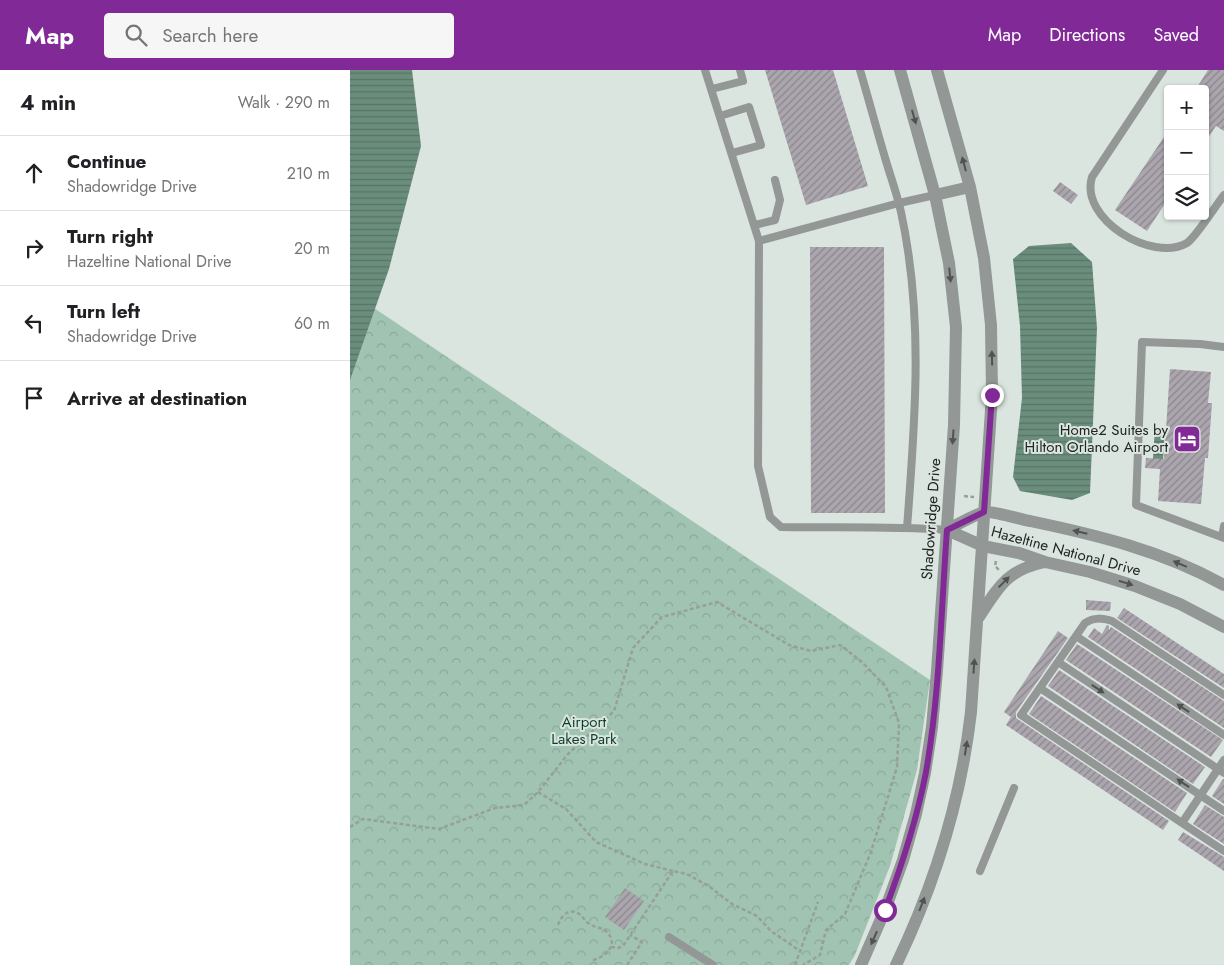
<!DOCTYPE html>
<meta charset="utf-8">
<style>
:root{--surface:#fff;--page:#f6f6f6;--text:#202124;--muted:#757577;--line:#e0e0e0;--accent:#812997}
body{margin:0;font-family:Jost,sans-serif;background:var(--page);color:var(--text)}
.controls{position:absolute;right:15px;top:15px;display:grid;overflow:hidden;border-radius:5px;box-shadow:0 1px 4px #0004}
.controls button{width:45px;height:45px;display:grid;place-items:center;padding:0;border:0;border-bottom:1px solid var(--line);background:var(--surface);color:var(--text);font:25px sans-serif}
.stop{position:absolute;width:15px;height:15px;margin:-11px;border:4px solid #812997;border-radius:50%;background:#fff}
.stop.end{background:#812997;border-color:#fff;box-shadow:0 1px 5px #0008}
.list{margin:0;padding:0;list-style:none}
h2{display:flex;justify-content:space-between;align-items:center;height:65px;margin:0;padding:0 20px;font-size:21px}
h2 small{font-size:16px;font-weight:400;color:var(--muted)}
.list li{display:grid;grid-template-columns:32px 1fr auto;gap:15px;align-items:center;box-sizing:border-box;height:75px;padding:0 20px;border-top:1px solid var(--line)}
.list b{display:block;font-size:19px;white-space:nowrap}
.list p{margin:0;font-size:16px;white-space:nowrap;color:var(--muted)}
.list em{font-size:16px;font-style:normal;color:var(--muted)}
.icon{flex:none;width:28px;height:28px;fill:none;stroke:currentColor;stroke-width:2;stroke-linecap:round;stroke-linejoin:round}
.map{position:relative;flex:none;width:874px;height:895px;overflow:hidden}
header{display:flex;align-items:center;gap:30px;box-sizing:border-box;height:70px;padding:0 25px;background:var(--accent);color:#fff}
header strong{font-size:24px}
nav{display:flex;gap:28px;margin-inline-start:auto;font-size:18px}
.search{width:350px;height:45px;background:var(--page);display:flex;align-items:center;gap:12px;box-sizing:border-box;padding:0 18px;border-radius:5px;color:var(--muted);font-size:19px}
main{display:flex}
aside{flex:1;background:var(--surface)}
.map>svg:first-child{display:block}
</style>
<header>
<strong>Map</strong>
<div class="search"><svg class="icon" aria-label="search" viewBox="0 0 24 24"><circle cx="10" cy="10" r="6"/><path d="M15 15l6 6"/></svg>Search here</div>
<nav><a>Map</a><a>Directions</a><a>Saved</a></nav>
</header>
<main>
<aside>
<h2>4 min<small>Walk · 290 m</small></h2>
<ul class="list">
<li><svg class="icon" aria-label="ahead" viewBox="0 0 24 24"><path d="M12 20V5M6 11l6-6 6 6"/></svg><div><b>Continue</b><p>Shadowridge Drive</p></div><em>210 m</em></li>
<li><svg class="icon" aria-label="right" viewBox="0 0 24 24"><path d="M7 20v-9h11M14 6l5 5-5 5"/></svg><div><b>Turn right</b><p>Hazeltine National Drive</p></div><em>20 m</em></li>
<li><svg class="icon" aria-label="left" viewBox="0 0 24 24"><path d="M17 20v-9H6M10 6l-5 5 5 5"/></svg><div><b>Turn left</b><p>Shadowridge Drive</p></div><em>60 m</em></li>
<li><svg class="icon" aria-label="arrive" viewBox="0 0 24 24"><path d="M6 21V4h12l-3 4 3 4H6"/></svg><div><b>Arrive at destination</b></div></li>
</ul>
</aside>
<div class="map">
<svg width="874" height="895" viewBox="0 0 874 895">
<defs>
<pattern id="park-crowns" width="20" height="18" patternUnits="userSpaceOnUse" patternTransform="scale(1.25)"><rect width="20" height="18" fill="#a1c4b2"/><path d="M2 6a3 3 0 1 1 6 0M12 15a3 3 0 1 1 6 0" fill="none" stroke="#8aa899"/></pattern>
<pattern id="water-rules" width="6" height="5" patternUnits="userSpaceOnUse" patternTransform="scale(1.25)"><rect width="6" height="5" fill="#6a8d7c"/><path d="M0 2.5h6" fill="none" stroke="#577365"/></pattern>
<pattern id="building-hatch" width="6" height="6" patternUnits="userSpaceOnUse" patternTransform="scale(1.25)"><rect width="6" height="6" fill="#aba5ad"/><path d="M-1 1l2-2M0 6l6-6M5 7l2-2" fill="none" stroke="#8b868c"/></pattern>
</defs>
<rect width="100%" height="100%" fill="#dbe5e0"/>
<path fill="url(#park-crowns)" d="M0,222L580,610L567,700L540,796L505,885L499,895H0Z"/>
<path fill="url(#water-rules)" d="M0,0H62L71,76L39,199L0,310Z
M721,173L742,192L747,258L740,423L722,430L670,421L663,407L672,328L670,256L663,189L679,176Z
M805,357L815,358L813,390L803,389Z"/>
<path fill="url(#building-hatch)" d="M415,0H483L518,116L456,135Z
M858,0H874V61L866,56L855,72V19H846Z
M818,61V129L797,161L765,140Z
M710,112L728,125L721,134L703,121Z
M460,177H534L535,443H461Z
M820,299L861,302L858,333H862L858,388H855L851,434L808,431L810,399L795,398L796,388L814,389Z
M736,530L761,532L760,541L736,540Z
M774,538L874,604V618L767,548Z
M757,555L759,556V560L761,557L874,631V658L738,567L744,558L752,564Z
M708,561L718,568L666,642V648L819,751L813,760L656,655L661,647L654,642Z
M727,574L873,670L861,687L716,590Z
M709,600L855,697L843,714L698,616Z
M691,626L837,723L825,742L679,644Z
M873,709H874V734L862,726Z
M855,735L874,747V774L843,754Z
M833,762L874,787V801L828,770Z
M275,818L294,831L274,860L255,847Z"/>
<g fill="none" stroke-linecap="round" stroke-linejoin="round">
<path stroke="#979f9b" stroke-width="2.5" stroke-dasharray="4 2.5" stroke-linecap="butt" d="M614,426L624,427
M646,491L645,496L649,500
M188,722L216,739L246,772L295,794L323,801
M0,757L13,749L89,759L145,738L174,735L188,722L218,684L264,641L283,578L312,547L367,532L439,575L461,581L490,575L512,592L536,617L549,653L547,697L521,782L495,844L476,860L470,885L453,895
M208,855C211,846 218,838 228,843C233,846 235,852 240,854C245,858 252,857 257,862C269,874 256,887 243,890
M261,877L268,878L273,876L323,801L337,804L360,817L382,834L407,846L421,861L450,881
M277,895L292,872L280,865
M445,895L468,832"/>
<path stroke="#939795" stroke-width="8" d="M355,0L409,171L408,396L420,447L431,457C486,458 542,456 597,460
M510,0C519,30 527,61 536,91C541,108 547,124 551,142C574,248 565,351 557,458
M813,0L742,107C729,149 802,193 837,173C846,167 866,135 874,125
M362,19L393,11L390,0
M370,46L399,37L411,75L382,83
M405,155L425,150L430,130L425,110
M409,171L549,133L585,125
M874,277L850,274L792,272L786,435L874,468
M872,467L874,456
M726,566L874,665
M708,592L874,703
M690,618L874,741
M874,625L762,551C752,548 744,547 735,553L671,645L832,753L874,690
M832,753L874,781
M630,801L664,718
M319,867L363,895"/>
<path stroke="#939795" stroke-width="12" d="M585,125L620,117
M597,460L633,476L669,483L695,492L740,502L785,516L830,534L874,557
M597,460C605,456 627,443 635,442C644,441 669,449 680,451C747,465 813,481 874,515
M629,547C649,516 657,500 695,492
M511,895L535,840L553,790L566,744L575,703L582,657L587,601L604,355L606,257L599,193L585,125L550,0
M546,895C584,816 611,729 621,642L642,325L641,255L634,188L620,117L587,0"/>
</g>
<defs><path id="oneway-solid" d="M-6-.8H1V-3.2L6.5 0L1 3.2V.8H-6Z" transform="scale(1.25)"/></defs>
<g fill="#4f5351">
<use href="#oneway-solid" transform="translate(564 47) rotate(74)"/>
<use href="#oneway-solid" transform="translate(614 94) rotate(-105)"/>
<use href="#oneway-solid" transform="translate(600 205) rotate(84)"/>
<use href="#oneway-solid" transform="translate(642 288) rotate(-91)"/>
<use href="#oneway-solid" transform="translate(603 367) rotate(94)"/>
<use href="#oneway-solid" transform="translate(730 462) rotate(-167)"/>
<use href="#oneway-solid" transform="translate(830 494) rotate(-157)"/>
<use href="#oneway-solid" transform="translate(654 512) rotate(-45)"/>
<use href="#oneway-solid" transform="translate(776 513) rotate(18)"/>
<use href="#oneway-solid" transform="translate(624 596) rotate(-86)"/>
<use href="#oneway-solid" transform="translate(748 619) rotate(34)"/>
<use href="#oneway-solid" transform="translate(833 638) rotate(-146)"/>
<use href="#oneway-solid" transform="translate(616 678) rotate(-81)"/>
<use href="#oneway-solid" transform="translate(833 713) rotate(-146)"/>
<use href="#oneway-solid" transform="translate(572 834) rotate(-69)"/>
<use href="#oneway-solid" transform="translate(524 868) rotate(114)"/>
</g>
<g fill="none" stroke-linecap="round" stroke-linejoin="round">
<path stroke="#812997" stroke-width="6" d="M535,840C552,795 567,749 576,702C590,623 591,540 597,460L634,442L642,325"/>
</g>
<defs>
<g id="hotel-square" transform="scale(1.4375)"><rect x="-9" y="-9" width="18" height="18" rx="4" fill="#812997" stroke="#dbe5e0"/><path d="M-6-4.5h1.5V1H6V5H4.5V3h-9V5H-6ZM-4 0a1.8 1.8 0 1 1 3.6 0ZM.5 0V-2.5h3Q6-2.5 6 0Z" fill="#fff"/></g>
</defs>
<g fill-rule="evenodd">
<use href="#hotel-square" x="837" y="369"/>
</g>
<g text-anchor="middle" stroke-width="4" stroke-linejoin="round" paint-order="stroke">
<g font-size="15" fill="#212523" stroke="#dbe5e0" text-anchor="end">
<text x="818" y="365">Home2 Suites by<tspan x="818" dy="17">Hilton Orlando Airport</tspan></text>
</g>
<g font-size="15" fill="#212523" stroke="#dbe5e0">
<text transform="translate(581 449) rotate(-86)" y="5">Shadowridge Drive</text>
<text transform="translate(716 481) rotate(15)" y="5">Hazeltine National Drive</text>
</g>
<g font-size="15" fill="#0c3e2b" stroke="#dbe5e0">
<text x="234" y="657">Airport<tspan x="234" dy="17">Lakes Park</tspan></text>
</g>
</g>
</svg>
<div class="controls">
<button>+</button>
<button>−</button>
<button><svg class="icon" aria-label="layers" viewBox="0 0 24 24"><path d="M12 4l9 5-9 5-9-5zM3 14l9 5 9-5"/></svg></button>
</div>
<div class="stop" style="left:535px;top:840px"></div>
<div class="stop end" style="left:642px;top:325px"></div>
</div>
</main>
